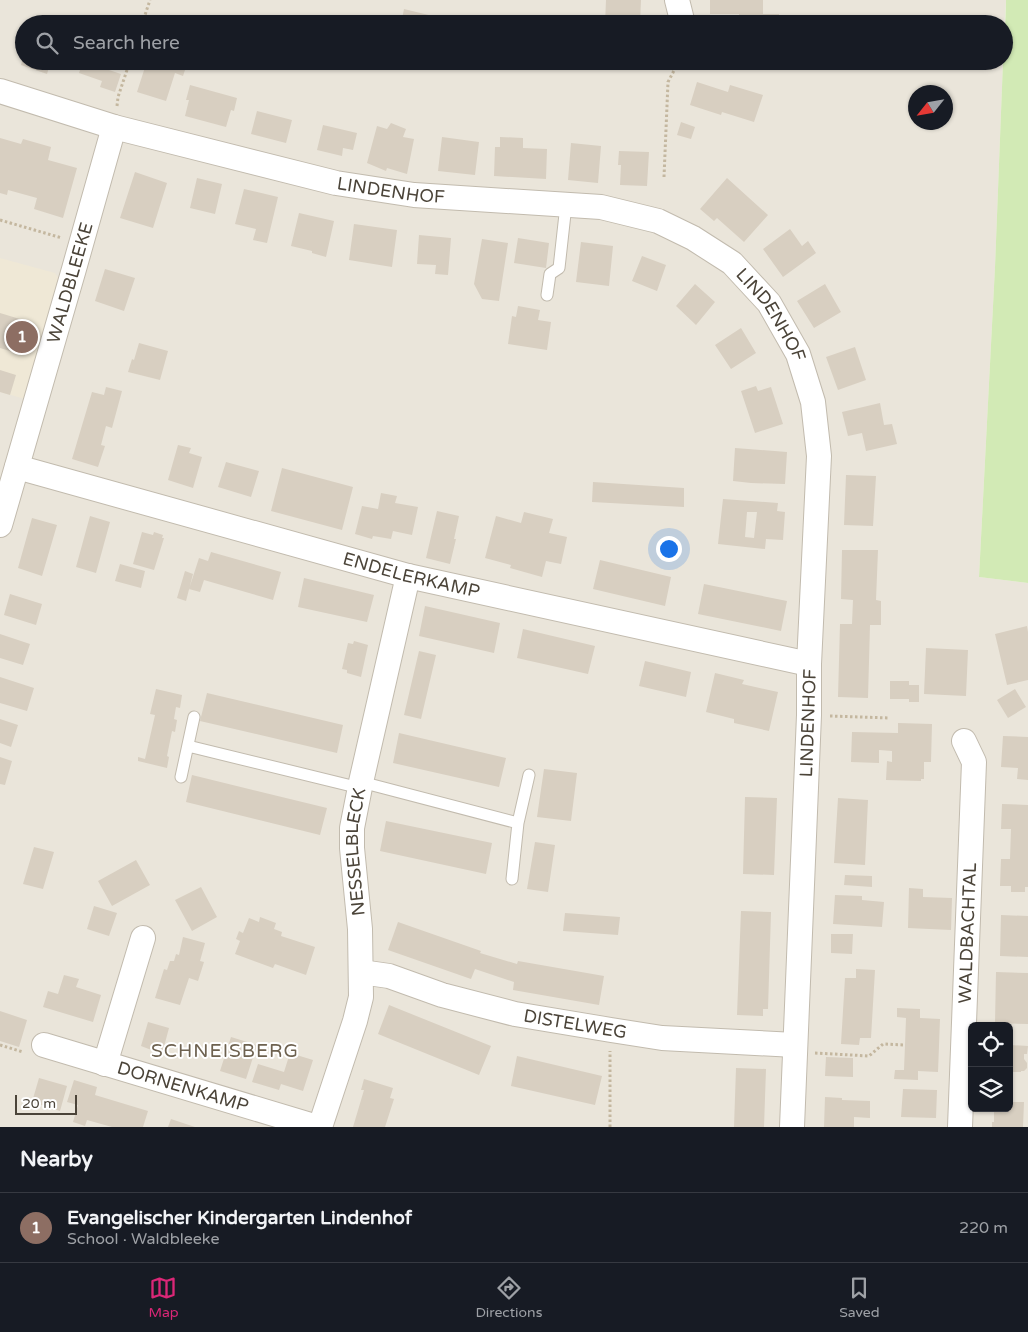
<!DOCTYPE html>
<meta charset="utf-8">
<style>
:root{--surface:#171b24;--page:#20242c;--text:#f1f3f6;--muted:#9ea1a6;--line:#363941;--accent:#db2777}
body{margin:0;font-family:"Varela Round",sans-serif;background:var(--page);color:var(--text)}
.controls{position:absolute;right:15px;bottom:15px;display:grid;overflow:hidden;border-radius:8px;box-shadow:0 1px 4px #0004}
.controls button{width:45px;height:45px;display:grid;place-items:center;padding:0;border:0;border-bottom:1px solid var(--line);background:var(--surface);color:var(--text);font:25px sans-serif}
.compass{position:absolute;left:908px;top:85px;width:45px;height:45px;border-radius:50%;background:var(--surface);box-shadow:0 1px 4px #0004;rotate:239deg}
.scale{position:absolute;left:15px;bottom:12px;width:62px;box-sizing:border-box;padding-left:5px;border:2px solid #4b4439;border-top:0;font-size:14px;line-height:18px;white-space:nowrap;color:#4b4439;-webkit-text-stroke:4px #fff;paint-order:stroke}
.you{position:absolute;left:668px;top:548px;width:18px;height:18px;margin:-12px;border:4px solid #fff;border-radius:50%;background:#1a73e8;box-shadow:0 0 0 8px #1a73e833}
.badge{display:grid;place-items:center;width:32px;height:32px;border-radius:50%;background:var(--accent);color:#fff;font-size:16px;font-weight:700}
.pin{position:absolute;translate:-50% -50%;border:2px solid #fff;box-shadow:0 1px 5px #0006}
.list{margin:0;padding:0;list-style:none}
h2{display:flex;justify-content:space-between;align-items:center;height:65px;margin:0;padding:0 20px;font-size:21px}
h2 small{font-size:16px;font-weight:400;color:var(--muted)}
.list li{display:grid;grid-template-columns:32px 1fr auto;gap:15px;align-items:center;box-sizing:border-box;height:70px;padding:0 20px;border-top:1px solid var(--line)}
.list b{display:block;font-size:19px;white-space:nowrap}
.list p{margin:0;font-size:16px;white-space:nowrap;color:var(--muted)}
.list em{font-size:16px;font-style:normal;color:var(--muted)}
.icon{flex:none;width:28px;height:28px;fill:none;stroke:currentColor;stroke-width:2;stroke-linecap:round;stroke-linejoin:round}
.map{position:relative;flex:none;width:1028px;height:1127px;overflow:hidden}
.search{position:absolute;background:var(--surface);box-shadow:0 1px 4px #0004;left:15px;right:15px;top:15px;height:55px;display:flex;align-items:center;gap:12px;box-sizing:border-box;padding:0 18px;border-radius:28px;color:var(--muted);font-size:19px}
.sheet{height:135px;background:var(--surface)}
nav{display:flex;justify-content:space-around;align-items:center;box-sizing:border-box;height:70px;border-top:1px solid var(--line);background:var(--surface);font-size:14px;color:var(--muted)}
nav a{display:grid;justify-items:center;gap:2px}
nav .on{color:var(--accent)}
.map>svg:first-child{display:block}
</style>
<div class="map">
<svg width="1028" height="1127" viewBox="0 0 1028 1127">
<rect width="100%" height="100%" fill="#f6f3ec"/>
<path fill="#eae5da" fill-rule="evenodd" d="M0,0H1006L1004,32V24H24V61H1003L995,267L979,577L1028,583V1127H0ZM916,92H946V122H916ZM972,1026H1009V1108H972Z"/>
<path fill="#efe8d6" d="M0,258L55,273L61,282L25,399L0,392Z"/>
<path fill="#d2eab5" d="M1006,0H1028V583L979,577L995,267L1003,61H1004Z"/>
<path fill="#d8cfc1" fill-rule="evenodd" d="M606,0H641L640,24H605Z
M710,0H763V14H779V24H739V14H710Z
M404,9L445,19L443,24H401Z
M23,57L24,61H51L47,74L21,65Z
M83,61H108L106,69L121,74L115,92L100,87L102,81L79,73Z
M147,61H157L173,66L175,61H188L183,76L175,73L166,101L137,92Z
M697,82L728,92L730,85L763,95L754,122L722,112L721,115L690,105Z
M190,85L237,98L234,111L231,110L226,127L185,116L189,100H186Z
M257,111L292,120L286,143L251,134Z
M681,122L695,127L691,139L677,135Z
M391,123L406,129L403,137L414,139L407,174L387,168L386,171L367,163L377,126L387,129Z
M323,125L357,133L353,150L343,148L342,156L317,150Z
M442,137L479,142L475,175L438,171Z
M500,137L523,138V148L547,149L546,179L494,176L495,147H500Z
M0,138L21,144L23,139L51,147L48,160L77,168L63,218L34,209L37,198L8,190L7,195L0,193Z
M571,143L601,146L598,183L568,180Z
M619,151L649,152L647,186L620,185L621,165H618Z
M135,172L167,183L153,228L120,218Z
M197,178L222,184L215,214L190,208Z
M727,178L768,215L744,242L717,218L714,221L700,209Z
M244,189L278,197L267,243L253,240L256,229L235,224Z
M299,213L334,221L326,257L312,253V251L291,246Z
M354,224L397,230L392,267L349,260Z
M790,229L802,246L808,241L816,253L783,277L763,249Z
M419,235L451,238L448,275L435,274L436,265L417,264Z
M518,238L549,243L546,268L514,263Z
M482,239L508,243L499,301L482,299L474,284Z
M581,242L613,246L609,286L576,282Z
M642,256L666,265L657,291L632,281Z
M105,269L135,278L124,311L95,301Z
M695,284L715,302L696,325L676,306Z
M825,284L841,312L814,328L797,301Z
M518,306L540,310L538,320L551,322L547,350L508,344L512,316L516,317Z
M0,313L33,323L23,355L0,348Z
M741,328L756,353L731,369L715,345Z
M139,343L168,351L160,380L128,372L132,359L134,360Z
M855,347L866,380L838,390L826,357Z
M0,370L16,375L10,395L0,392Z
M756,386L758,391L771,387L783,424L755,433L741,391Z
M106,387L122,391L112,428L106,426L101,445L105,446L98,467L72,459L92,392L104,395Z
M880,403L884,425L892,424L897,444L866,451L862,433L848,436L842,412Z
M178,445L191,448L189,453L202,457L193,488L168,480Z
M735,448L787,452L785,484L751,483L733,481Z
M226,462L259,471L251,497L218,487Z
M282,468L353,487L342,530L271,511Z
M846,475L876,476L873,526L844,525Z
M593,482L684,488V507L592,502Z
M381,493L397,496L395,503L418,507L412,535L393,531L391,539L373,536L372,539L355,534L362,506L378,509Z
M723,499L778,503L777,511L785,512L783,540L766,539L765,549L718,544ZM747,512H757L754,538L745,537Z
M437,511L459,516L454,539H456L450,564L426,558Z
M524,512L553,519L549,533L567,537L561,564L546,561L542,577L510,568L511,565L485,558L496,516L521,523Z
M90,516L110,522L96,573L76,567Z
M32,518L57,525L42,576L18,568Z
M142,532L153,535L154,532L163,535L162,538H164L154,570L133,564Z
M842,550H878L876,600L881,601V625H870L868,698L838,697L840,624H852L853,600L841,599Z
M211,552L281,572L273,600L204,580L200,592L189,589L199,558L208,561Z
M600,560L671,577L665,606L593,589Z
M120,564L145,571L141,588L115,581Z
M185,571L193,574L186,601L177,598Z
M304,578L374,595L367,622L298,607Z
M704,584L787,601L781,631L698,614Z
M10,594L42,604L36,625L4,615Z
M425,606L500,623L494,653L419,636Z
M1027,626L1028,632V680L1007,685L995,634Z
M523,629L595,646L588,674L517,658Z
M0,634L30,644L23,665L0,658Z
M354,641L368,645L361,677L347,673V670L342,669L348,643L353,644Z
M926,648L968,650L966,696L924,694Z
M419,651L436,655L421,719L404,715Z
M645,661L691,672L686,697L639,686Z
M715,673L744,680L742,684L778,692L769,731L734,723V719L706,712Z
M0,677L34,688L27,711L0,703Z
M890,681H909V685H919V702H909V699H890Z
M156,689L182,695L180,708L176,707L174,719L177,720L175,732L172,731L167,756L169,757L167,768L138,761V757L145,759L155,715L150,714Z
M1015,689L1026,707L1008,718L997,700Z
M207,693L343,725L337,753L200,721Z
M0,719L18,725L11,747L0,743Z
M898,723L932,724L931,762H924V779H921V781L886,780L887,761L892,762V751L879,750V763L851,762L852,732L898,733Z
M399,733L506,758L499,787L393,763Z
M1003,736L1028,737V780L1017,779L1018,768L1001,767Z
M0,757L12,761L5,785L0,784Z
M544,769L577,773L571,821L537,817Z
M192,775L327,808L320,835L186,802Z
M745,797L777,798L774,875L743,874Z
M838,798L868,800L865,865L834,863Z
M1002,804L1028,805V887H1025V892H1011V886H1000L1001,859H1010L1011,829H1001Z
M386,821L492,843L486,874L380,851Z
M535,842L555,845L548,892L527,889Z
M34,847L54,852L43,889L23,884Z
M136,860L150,885L112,906L98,881Z
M845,875L872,876V887L844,885Z
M201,887L217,917L192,931L175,900Z
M909,888L923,889V897L952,898L951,930L908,928Z
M835,895L862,896V900L884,902L882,927L833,924Z
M94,906L117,913L109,936L87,929Z
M741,911L771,912L768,1009H763V1016L737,1015Z
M565,913L620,917L618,935L563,931Z
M1001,915L1028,916V957L1000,956Z
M260,917L276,923L274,929L282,932L281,936L315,947L306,975L275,964L273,968L235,954L240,941L236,939L239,931L243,933L249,918L259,922Z
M398,922L481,951L480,953L517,964L518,961L604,976L599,1005L513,990L514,982L475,969L471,979L388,950Z
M831,934H853L852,954L831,953Z
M183,937L205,943L200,961L204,962L198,981L189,978L180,1005L155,998L164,969L167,970L170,961H174L176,954L179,955Z
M856,969L875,970L871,1038H860L859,1045L841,1044L845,978H856Z
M996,972L1028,973V1024L995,1023Z
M64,975L79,979L76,987L101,995L93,1022L43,1007L48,991L58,994Z
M389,1005L491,1046L479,1075L378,1034Z
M897,1008L920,1009V1018L940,1019L938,1072L918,1071V1080L894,1079L895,1070H904L905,1045L906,1018L897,1017Z
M0,1011L27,1020L19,1047L0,1041Z
M148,1022L169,1028L162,1054L141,1046Z
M231,1037L257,1045L246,1079L220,1071Z
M1009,1045L1028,1046L1027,1054H1024V1059L1027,1063V1068L1024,1071H1021V1072H1009Z
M290,1053L313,1060L303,1091L281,1084L279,1090L252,1082L258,1064L284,1072Z
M517,1056L602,1076L595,1105L511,1086Z
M826,1057L853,1058V1077L825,1076Z
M736,1068L766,1069L764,1127H734Z
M39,1078L67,1086L60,1111L32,1102Z
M364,1079L393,1088L390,1098L394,1099L385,1127H353L364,1090H361Z
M74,1080L97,1087L95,1095L148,1111L143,1127H112L87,1120L85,1126L73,1122L78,1105L67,1102Z
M903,1089L937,1090L936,1118L901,1117Z
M825,1097L842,1098V1100L870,1101V1118L854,1117V1127H824Z
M1009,1102H1024L1023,1127H992V1122H994V1108H1009Z
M171,1119L195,1127H168Z"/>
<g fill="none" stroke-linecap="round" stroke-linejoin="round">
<g stroke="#c2bbae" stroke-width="13">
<path id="lane" d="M547,295L550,274L559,268L566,205
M188,746L360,788
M181,777L194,717
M361,782L518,823L512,879
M518,823L529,775"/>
</g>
<g stroke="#c2bbae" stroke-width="26">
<g id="street">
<path d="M677,0L683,24"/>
<path id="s1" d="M0,91L114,127L336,183L414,195L601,207L658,221L693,238L732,263L769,303L798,354L813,402L819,456L809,664V715L792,1127"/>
<path id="s2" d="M17,467L408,576L809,664"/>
<path id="s3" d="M0,525L74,269L114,127"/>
<path id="s4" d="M361,972L389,976L442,995L515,1014L611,1030L662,1038L795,1045"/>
<path id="s5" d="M44,1045L317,1127"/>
<path d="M105,1064L143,938"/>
<path id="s6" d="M320,1127L355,1021L361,997L360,929L352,848V828L361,782L408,576"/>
<path id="s7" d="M960,1127L974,762L964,741"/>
</g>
</g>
<path stroke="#c4b79f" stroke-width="3" stroke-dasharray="2.5 2.5" stroke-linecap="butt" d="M142,24L150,0
M117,106L118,97L130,61
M664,177L668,82L679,61
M0,220L62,238
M830,716L889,718
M0,1045L23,1052
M815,1053L869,1056L883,1044L905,1045
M610,1127V1051"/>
<use href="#lane" stroke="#fff" stroke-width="11"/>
<use href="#street" stroke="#fff" stroke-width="24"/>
</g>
<g text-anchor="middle" stroke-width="4" stroke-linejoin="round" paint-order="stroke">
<g font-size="18" fill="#4b4439" stroke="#fff">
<text dy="6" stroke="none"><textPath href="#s1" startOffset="404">LINDENHOF</textPath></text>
<text dy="6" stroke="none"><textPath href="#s3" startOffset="252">WALDBLEEKE</textPath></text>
<text dy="6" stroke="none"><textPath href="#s1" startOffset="824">LINDENHOF</textPath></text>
<text dy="6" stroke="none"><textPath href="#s2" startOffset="409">ENDELERKAMP</textPath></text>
<text transform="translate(808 723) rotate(-88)" y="6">LINDENHOF</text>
<text dy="6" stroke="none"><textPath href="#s6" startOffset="282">NESSELBLECK</textPath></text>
<text dy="6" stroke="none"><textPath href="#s7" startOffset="194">WALDBACHTAL</textPath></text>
<text dy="6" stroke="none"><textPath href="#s4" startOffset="221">DISTELWEG</textPath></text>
<text dy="6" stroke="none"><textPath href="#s5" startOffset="145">DORNENKAMP</textPath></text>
</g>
<g font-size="19" letter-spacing="1" fill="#6e6250" stroke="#fff">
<text x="225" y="1057">SCHNEISBERG</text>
</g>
</g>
</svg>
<div class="controls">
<button><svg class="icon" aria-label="locate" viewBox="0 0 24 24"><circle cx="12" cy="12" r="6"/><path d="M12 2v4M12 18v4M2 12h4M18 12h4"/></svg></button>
<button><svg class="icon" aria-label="layers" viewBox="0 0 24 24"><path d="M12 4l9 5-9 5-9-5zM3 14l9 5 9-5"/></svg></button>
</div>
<svg class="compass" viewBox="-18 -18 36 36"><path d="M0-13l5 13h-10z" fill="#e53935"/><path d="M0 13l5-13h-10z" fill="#9ea1a6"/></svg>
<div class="scale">20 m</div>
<div class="you"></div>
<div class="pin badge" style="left:22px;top:337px;background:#8d6e63">1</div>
<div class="search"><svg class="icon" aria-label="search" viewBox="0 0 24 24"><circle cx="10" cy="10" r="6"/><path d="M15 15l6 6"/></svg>Search here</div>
</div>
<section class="sheet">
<h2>Nearby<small></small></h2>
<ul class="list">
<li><span class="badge" style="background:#8d6e63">1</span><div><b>Evangelischer Kindergarten Lindenhof</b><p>School · Waldbleeke</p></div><em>220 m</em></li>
</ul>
</section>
<nav>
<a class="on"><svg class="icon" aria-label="map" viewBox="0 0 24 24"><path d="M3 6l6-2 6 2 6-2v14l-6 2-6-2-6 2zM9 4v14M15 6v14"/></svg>Map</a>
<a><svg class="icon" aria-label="directions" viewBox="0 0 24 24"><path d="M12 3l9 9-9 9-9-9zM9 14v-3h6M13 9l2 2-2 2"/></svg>Directions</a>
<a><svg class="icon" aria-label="saved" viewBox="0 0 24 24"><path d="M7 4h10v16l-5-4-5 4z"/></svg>Saved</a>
</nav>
